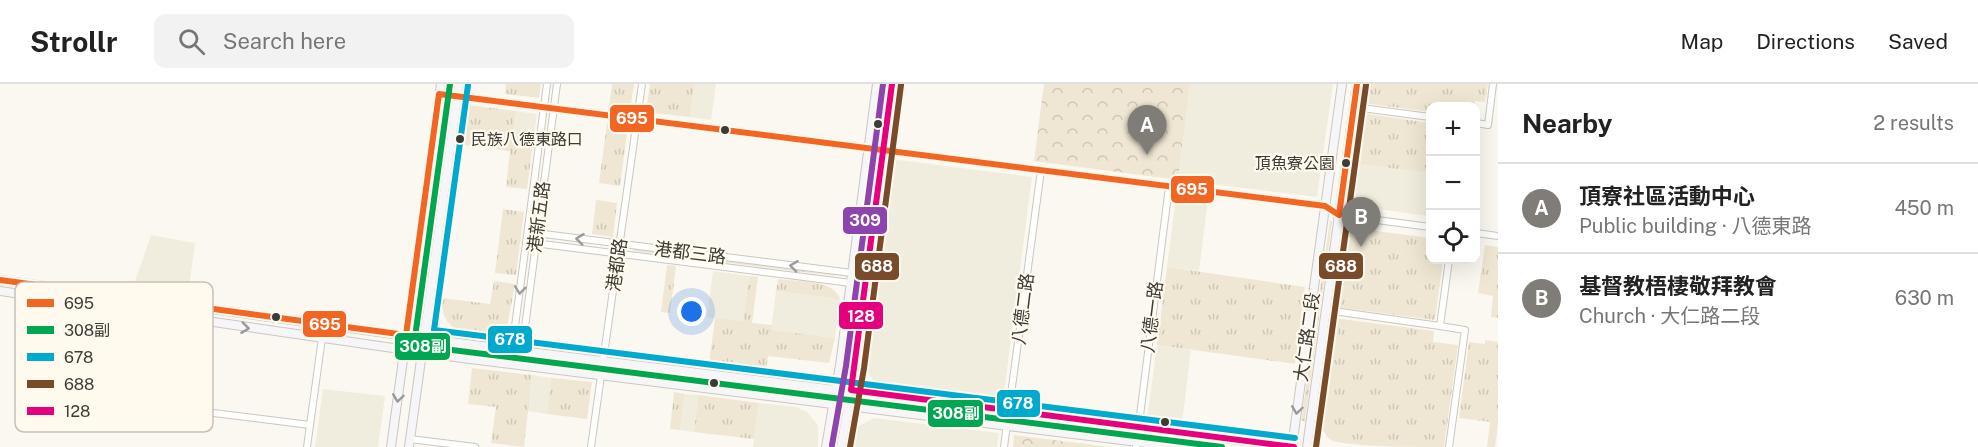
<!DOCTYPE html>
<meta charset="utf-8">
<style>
:root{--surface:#fff;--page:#f2f2f2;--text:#222;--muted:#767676;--line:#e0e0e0;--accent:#807d78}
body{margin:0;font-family:"Public Sans","Noto Sans TC",sans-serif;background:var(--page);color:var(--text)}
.controls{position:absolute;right:18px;top:18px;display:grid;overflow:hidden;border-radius:12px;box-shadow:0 6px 24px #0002}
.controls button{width:54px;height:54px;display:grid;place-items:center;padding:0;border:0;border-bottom:2px solid var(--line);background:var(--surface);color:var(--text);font:30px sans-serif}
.you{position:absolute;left:692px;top:228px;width:21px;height:21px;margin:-15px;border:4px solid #fff;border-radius:50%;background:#1a73e8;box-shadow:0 0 0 9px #1a73e833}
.badge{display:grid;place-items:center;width:39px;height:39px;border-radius:50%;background:var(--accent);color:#fff;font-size:20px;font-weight:700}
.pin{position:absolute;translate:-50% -50px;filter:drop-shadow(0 2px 3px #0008)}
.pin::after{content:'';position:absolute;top:32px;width:21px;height:18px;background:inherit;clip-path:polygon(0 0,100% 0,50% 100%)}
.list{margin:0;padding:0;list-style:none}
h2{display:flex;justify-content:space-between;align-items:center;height:78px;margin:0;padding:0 24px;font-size:26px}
h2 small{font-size:20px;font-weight:400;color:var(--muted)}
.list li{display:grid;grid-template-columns:39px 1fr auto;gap:18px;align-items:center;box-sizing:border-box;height:90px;padding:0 24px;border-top:2px solid var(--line)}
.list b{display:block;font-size:22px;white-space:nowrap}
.list p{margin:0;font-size:20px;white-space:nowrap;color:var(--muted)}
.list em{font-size:20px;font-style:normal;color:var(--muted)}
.icon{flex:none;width:33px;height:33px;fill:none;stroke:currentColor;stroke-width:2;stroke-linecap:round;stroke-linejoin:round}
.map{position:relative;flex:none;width:1498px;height:363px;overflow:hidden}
header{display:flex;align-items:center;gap:36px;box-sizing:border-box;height:84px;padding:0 30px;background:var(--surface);border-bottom:2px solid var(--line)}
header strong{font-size:28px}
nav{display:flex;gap:33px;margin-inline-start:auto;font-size:21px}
.search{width:420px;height:54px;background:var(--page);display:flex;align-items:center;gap:15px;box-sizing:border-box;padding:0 21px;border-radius:12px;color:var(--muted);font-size:22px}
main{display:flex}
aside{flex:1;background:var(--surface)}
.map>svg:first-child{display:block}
</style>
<header>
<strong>Strollr</strong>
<div class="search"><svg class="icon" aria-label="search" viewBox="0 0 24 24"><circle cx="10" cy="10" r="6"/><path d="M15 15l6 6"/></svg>Search here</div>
<nav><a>Map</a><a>Directions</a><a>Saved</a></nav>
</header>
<main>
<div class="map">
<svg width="1498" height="363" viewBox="0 0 1498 363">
<defs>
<pattern id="grass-tufts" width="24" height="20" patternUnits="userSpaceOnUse" patternTransform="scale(1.5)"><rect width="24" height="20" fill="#efe7d3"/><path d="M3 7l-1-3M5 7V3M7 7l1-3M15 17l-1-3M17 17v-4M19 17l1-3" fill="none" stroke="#cec7b6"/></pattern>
<pattern id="park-crowns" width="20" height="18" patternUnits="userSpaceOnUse" patternTransform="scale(1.5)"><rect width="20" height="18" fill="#efe7d3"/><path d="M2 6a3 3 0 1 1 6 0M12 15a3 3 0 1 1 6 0" fill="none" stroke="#cec7b6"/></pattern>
</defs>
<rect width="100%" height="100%" fill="#fbf8f1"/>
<path fill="#f1edde" d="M694,0H716L711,36L690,33Z
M1190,0H1333L1317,113L1178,96Z
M516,27L537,30L534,51L513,49Z
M891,75L1032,93L1003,317L886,302L875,298L867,287L865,273Z
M1358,80L1430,89L1428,132L1349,121L1354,83Z
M1176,112L1208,116L1199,187L1167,183Z
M151,151L195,159L188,212L132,206Z
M713,187L749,192L743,238L707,233Z
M776,207L840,215L835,254L771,246Z
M1157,261L1191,266L1182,340L1147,335Z
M532,291L551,294L547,330L527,327Z
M323,305L385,312L378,363H315Z
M685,310L698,311L694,348L680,346Z
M759,319L796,323L807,328L818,341V363H753Z
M874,334L999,349L997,363H850L857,343Z"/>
<path fill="url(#grass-tufts)" d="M506,0H541L539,14L505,10Z
M612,0H634L630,26L609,23Z
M650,0H694L690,33L646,28Z
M1365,0H1488L1485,18L1475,17L1474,22H1430V28L1363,19Z
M468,21L516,27L513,48L534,51L527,105L506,103L510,67L463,61Z
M446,27L448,29L421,222H417Z
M1361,29L1430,39V89L1358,80L1354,83Z
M607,39L628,42L620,102L599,99Z
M874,78L876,79L849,280H846Z
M596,116L617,119L613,153L592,150Z
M503,125L524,128L516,191L495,189Z
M1330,136L1332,138L1305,337H1301Z
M1346,143L1430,154V176H1443L1435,236L1335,223Z
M1485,161L1498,163V234L1491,233L1493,212L1478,209Z
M633,165L835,191L836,192L633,167Z
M667,181L676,182L670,229L661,228Z
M1167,183L1305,203L1295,280L1157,261Z
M749,192L758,193L752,239L772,241V246L835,254L829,279L768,272L766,287L709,280L715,234L743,237Z
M778,195C796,198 834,195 840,215L776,207Z
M494,197L515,200L506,249C498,256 490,254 479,253C457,250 440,239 442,214L490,220Z
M1333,234L1434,247L1433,258L1458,261L1444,363C1417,363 1356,363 1333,357C1324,352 1321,343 1320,333Z
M1485,256L1498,258V338L1495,363H1487L1490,338L1459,334L1469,258L1485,260Z
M453,264L588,280L589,281L453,267Z
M472,284L532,291L524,363L491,359L496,323L468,320Z
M617,284L807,307L806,310L617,287Z
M551,294L592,298L587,335L547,330Z
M674,308L685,310L680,346L670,345Z
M698,311L759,319L754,355L694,348Z
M874,315L991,330L992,332L874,318Z"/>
<path fill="url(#park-crowns)" d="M1044,0H1190L1178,96L1034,77Z
M1014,351L1110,363H1013Z"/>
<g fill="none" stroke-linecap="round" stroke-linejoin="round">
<g stroke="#cac7c2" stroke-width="8">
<path id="street" d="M439,10L1325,122L1339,131L1430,143
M1354,23L1430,33
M1476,39L1488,41L1493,0
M528,148L852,189
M1476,149L1498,152
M526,158L851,199
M1449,176L1440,242L1465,246L1449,363
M1326,226L1440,242
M512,265L547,0
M522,266L557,0
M84,313L310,341
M410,355L475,363
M307,363L322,254
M591,363L642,0
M1004,363L1041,86
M1136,363L1169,103"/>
</g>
<g stroke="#cac7c2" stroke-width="10">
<path id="secondary" d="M0,196L466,260L1294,363
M0,207L462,274L1178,363
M391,363L441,0
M409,363L459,0
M826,363L840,281L877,0
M841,363L855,283L892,0
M1292,363L1342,0
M1307,363L1357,0"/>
</g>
<use href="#street" stroke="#fefefd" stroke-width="6"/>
<use href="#secondary" stroke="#f6f6f8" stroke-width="8"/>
<g stroke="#fffaed" stroke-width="10">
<path id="bus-1" d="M0,196L406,251L439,10L1325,122L1339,131L1357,0"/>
</g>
<g stroke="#fffaed" stroke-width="10">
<path id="bus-2" d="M450,0L415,253L420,262L1222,363"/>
</g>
<g stroke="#fffaed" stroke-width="10">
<path id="bus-3" d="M468,1L434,246L1295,354"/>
</g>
<g stroke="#fffaed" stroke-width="10">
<path id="bus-4" d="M850,363L864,284L901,1
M1316,363L1366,1"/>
</g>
<g stroke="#fffaed" stroke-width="10">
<path id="bus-5" d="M892,0L851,306L1294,363"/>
</g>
<g stroke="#fffaed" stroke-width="10">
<path id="bus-6" d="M832,361L846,282L883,0"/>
</g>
<use href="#bus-1" stroke="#f26522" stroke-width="6"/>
<use href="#bus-2" stroke="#00a651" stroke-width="6"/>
<use href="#bus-3" stroke="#00a9ce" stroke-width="6"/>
<use href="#bus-4" stroke="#7a4b2a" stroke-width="6"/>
<use href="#bus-5" stroke="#e5007d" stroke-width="6"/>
<use href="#bus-6" stroke="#8e44ad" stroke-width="6"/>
</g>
<defs><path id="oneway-chevron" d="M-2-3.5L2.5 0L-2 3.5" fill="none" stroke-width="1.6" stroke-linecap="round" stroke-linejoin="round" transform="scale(1.5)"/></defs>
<g stroke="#9e9c9a">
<use href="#oneway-chevron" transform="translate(580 155) rotate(-173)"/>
<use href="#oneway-chevron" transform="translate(794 182) rotate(-173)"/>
<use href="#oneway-chevron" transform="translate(520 206) rotate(97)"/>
</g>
<g stroke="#9a9898">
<use href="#oneway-chevron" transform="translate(245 244) rotate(7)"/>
<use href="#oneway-chevron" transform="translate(398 314) rotate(98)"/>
<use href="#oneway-chevron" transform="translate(1297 326) rotate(98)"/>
</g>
<g fill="#3d3b37" stroke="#fffaed" stroke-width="2">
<circle cx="878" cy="40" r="5"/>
<circle cx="725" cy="46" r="5"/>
<circle cx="460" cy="55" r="5"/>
<circle cx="1346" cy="79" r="5"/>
<circle cx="276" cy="233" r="5"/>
<circle cx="714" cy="299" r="5"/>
<circle cx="1165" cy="338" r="5"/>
</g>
<g text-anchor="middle" stroke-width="4.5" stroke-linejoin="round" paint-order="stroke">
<g font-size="16" fill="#3d3b37" stroke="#fffaed" text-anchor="start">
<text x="471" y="61">民族八德東路口</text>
<text x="1335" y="85" text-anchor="end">頂魚寮公園</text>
</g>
<g font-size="18" fill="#3d3b37" stroke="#fffaed">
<text transform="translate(539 133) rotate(-83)" y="6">港新五路</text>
<text transform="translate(690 169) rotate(7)" y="6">港都三路</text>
<text transform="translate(617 181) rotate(-82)" y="6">港都路</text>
<text transform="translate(1023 225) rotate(-83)" y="6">八德二路</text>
<text transform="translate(1152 233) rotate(-83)" y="6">八德一路</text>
<text transform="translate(1307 253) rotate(-82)" y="6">大仁路二段</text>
</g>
</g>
<rect x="15" y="198" width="198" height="150" rx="9" fill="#fffaed" stroke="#c5c1b6" stroke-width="1.5"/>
<rect x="27" y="215" width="27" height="8" fill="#f26522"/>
<rect x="27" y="242" width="27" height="8" fill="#00a651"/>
<rect x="27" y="269" width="27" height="8" fill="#00a9ce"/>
<rect x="27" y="296" width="27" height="8" fill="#7a4b2a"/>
<rect x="27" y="323" width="27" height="8" fill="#e5007d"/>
<g font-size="16" fill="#3d3b37">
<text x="64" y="225">695</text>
<text x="64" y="252">308副</text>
<text x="64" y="279">678</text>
<text x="64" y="306">688</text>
<text x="64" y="333">128</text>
</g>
<g stroke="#fffaed" stroke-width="2">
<rect x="609" y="20" width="46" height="29" rx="6" fill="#f26522"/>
<rect x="1170" y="91" width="45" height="29" rx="6" fill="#f26522"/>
<rect x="842" y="122" width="46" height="29" rx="6" fill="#8e44ad"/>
<rect x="1318" y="168" width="46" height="28" rx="6" fill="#7a4b2a"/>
<rect x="854" y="168" width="46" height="29" rx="6" fill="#7a4b2a"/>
<rect x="838" y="217" width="46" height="29" rx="6" fill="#e5007d"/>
<rect x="302" y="226" width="45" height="28" rx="6" fill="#f26522"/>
<rect x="487" y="241" width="46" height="29" rx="6" fill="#00a9ce"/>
<rect x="394" y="248" width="57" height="29" rx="6" fill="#00a651"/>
<rect x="996" y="305" width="45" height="29" rx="6" fill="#00a9ce"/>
<rect x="927" y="315" width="57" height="29" rx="6" fill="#00a651"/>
</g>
<g font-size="16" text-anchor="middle" font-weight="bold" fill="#fff">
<text x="632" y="40">695</text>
<text x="1192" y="111">695</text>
<text x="865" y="142">309</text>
<text x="1341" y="188">688</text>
<text x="877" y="188">688</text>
<text x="861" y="238">128</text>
<text x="325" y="246">695</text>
<text x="510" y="261">678</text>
<text x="423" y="268">308副</text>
<text x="1018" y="325">678</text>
<text x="956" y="335">308副</text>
</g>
</svg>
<div class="controls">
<button>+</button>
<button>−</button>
<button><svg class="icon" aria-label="locate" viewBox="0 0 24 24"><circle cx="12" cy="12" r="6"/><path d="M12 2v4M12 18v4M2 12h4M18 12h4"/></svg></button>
</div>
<div class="you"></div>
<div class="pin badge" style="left:1147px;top:71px">A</div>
<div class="pin badge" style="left:1361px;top:163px">B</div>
</div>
<aside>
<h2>Nearby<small>2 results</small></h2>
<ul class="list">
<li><span class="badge">A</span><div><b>頂寮社區活動中心</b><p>Public building · 八德東路</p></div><em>450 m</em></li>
<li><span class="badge">B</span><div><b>基督教梧棲敬拜教會</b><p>Church · 大仁路二段</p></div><em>630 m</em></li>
</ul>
</aside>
</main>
